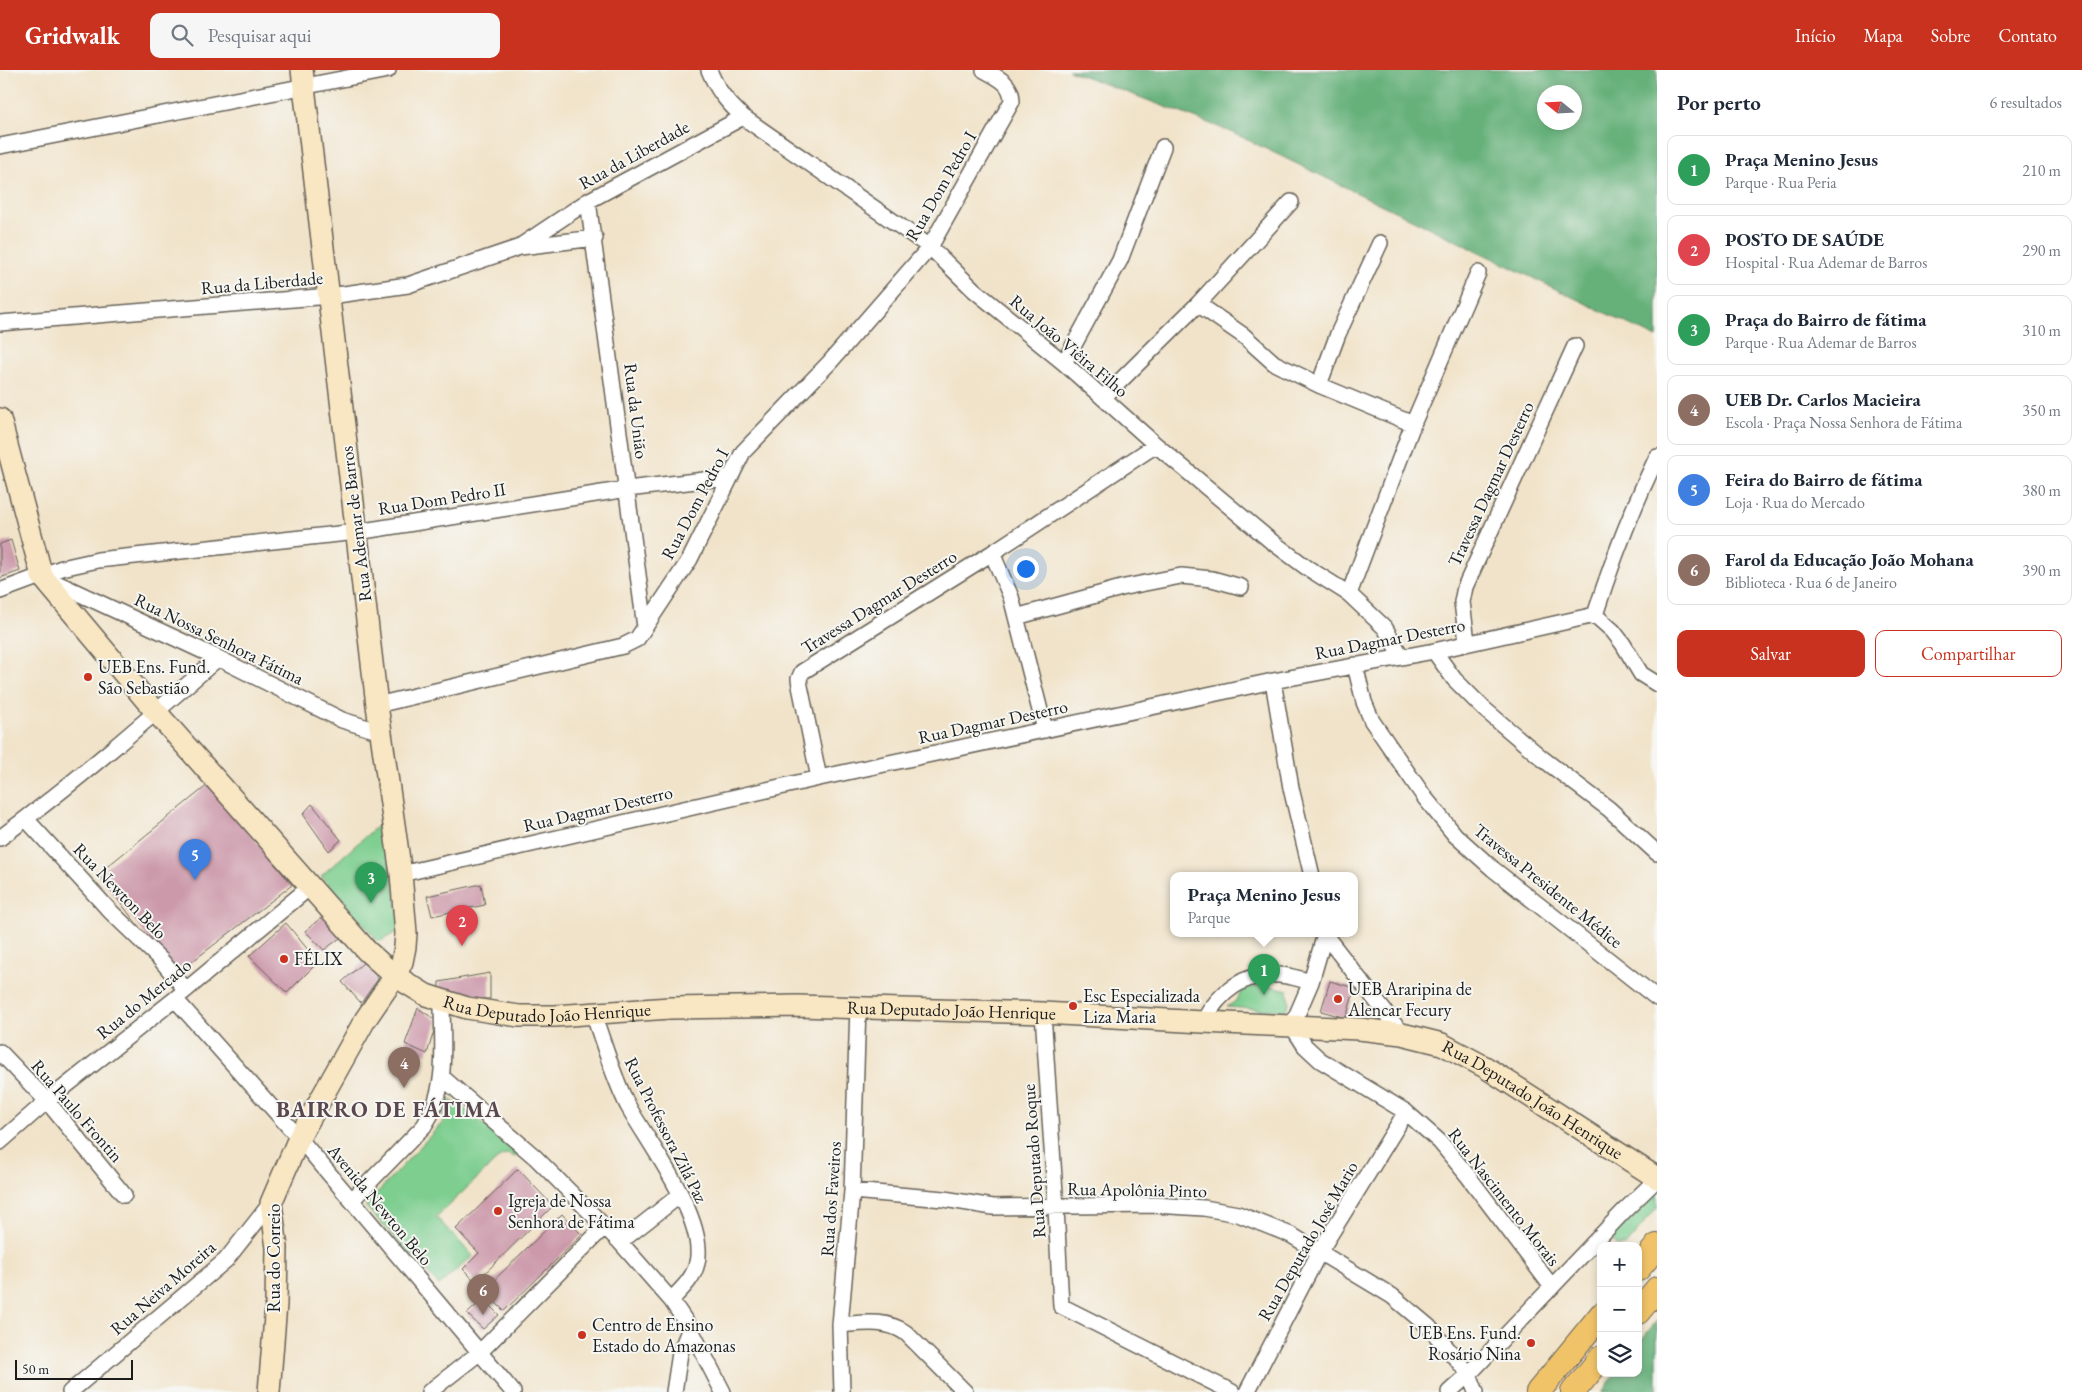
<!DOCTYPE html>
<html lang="pt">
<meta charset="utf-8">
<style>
:root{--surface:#fff;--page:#f6f6f7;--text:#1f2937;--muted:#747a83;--line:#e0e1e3;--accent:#c8321e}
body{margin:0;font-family:"EB Garamond",serif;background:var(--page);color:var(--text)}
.controls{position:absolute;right:15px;bottom:15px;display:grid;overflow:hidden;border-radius:10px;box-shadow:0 2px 8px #0003}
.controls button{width:45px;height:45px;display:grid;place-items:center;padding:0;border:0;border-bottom:1px solid var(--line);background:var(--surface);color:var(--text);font:25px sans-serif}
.compass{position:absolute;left:1537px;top:15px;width:45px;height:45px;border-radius:50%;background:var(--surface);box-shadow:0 2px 8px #0003;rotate:288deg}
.scale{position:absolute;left:15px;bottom:12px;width:118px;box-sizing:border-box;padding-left:5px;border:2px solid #1c1c1c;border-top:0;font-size:14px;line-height:18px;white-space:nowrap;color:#1c1c1c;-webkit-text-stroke:4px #f6f6f2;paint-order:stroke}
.you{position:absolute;left:1025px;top:498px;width:18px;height:18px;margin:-12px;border:4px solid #fff;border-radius:50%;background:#1a73e8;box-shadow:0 0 0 8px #1a73e833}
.badge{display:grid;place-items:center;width:32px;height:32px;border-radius:50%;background:var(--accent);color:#fff;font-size:16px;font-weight:700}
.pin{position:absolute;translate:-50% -41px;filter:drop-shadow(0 1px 2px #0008)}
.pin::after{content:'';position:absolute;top:26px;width:18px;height:15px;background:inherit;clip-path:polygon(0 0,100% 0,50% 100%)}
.popup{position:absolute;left:1170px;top:802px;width:188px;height:65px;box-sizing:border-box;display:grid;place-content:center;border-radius:10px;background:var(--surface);filter:drop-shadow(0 1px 4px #0005);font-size:16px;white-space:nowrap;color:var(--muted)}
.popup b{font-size:19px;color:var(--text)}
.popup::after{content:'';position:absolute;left:50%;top:100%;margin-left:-10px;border:10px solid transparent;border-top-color:var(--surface)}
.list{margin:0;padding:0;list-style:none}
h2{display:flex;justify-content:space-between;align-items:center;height:65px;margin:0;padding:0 20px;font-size:21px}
h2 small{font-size:16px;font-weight:400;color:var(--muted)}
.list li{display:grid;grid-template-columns:32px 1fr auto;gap:15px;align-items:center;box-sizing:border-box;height:70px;margin:0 10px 10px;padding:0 10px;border:1px solid var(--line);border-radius:10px}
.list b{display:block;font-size:19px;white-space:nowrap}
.list p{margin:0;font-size:16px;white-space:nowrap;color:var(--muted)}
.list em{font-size:16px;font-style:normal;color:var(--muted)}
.actions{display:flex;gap:10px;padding:15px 20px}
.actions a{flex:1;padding:11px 0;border:1px solid var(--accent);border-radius:10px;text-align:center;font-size:18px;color:var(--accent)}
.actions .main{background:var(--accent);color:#fff}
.icon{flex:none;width:28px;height:28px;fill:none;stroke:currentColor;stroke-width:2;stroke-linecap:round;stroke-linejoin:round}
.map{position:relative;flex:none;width:1657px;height:1322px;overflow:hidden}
header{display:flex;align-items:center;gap:30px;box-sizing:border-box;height:70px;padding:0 25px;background:var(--accent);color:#fff}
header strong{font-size:24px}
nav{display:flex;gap:28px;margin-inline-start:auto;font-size:18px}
.search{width:350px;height:45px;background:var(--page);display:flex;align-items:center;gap:12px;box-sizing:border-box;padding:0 18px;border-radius:10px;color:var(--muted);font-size:19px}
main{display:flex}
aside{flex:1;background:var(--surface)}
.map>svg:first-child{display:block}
</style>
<header>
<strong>Gridwalk</strong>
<div class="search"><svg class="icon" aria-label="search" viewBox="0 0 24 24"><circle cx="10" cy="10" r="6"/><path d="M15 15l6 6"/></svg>Pesquisar aqui</div>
<nav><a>Início</a><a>Mapa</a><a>Sobre</a><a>Contato</a></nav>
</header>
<main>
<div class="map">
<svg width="1657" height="1322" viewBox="0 0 1657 1322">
<rect width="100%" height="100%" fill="#f6f6f2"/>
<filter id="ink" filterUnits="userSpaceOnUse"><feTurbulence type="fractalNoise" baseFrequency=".02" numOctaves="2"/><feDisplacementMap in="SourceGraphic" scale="10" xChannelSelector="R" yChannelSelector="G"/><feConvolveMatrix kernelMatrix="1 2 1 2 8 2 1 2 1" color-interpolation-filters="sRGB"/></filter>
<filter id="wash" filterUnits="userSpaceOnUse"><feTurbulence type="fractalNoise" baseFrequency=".0096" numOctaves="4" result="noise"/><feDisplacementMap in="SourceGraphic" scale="20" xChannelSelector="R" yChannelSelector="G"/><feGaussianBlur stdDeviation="1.12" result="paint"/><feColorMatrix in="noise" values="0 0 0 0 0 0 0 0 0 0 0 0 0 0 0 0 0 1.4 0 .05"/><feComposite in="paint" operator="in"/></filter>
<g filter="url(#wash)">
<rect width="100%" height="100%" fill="#f1e3c9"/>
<path fill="#7dce8f" stroke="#4c7556" d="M386,748L400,860L379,872L321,806Z
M1266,915L1288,920L1289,933L1285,941L1227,937L1237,930L1243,918Z
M449,1030L458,1034L520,1083L516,1087L507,1084L500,1087L436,1147L473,1186L439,1215L365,1136L443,1052L446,1034Z
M1654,1120L1657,1123V1138L1625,1176H1617L1609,1163Z"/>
<path fill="#66b17a" stroke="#41664b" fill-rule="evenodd" d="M1068,0H1657V268L1229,61ZM1544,22H1574V52H1544Z
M1657,1250V1322H1602L1616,1303H1638V1274Z"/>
<g id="blocks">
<path fill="#c9a" d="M11,470L20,501L0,508V474Z
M209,714L292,815L176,904L98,804Z
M312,734L341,770L329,781L303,744Z
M481,814L485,835L432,846L427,826Z
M327,843L344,865L324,880L305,861Z
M286,853L318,892L287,923L249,886Z
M365,891L378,909L361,933L342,912Z
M490,903V929L438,928L439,912Z
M1330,911L1355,918L1346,948L1321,941Z
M418,938L437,951L427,984L405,974Z
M518,1099L553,1136L481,1207L489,1215L562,1144L582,1165L504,1241L463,1199L479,1183L456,1159Z
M483,1229L499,1245L483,1259L467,1244Z"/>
</g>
</g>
<g filter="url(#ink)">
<use href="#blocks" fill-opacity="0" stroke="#676259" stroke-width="1"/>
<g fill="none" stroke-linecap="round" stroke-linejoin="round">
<g stroke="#676259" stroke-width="18">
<path id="street" d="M709,0C717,20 727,32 743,47L930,177L974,220L1064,293L1156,375L1271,471L1306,497L1349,524L1385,558L1401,586
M0,76L388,0
M588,131L645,557
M522,175L588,131L743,47
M1198,234L1244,266L1274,293L1319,315L1413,354
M0,253L330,226L408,215L520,177L595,168
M1064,293L1120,190L1163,77
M1319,315L1338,264L1380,173
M1103,328L1198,234L1291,132
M992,483L1011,527L1045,660
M48,509L218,588L342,650L381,662
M0,521L62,498L98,490L357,462L627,419L730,407
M1349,524L1413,354L1478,203
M1595,545C1612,491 1632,439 1657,387
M1595,545L1613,561L1623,574L1641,604L1657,614
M1016,547L1125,517L1181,506L1212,509L1241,517
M1467,572L1462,532L1465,517L1575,276
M1434,581L1454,609L1484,639L1543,689L1609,739L1657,783
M1355,595L1364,632L1372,651L1425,728L1455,765L1493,799L1657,928
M1273,611L1291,718L1312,806
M377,635L623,576L637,569L690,489L743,382L830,292L930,177L1012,31C1012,13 998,8 984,0
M819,708L800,616L799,609L802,602L992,483L1156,375
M26,749L110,841L161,890L186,920
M0,768C76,712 147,650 218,588
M401,804L819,708L1273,611L1434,581L1595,545
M1325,864L1311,912L1292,956L1305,976L1320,990L1406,1042L1440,1072L1468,1106L1552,1217
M1325,865L1402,964
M175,929L299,1068L513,1322
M593,943C604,974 613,1007 628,1036C649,1074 707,1149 697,1193C694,1208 681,1220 671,1230
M1043,943L1056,1138L1061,1236L1232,1322
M1203,952C1218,923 1245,901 1280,905C1291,906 1301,909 1311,912
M0,982L47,1031L124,1125
M443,1008L535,1087L620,1172L671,1230L690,1258L723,1322
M0,1072L47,1031L175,929L311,816
M852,1121L944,1129L993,1137L1154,1135L1204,1138L1238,1144L1291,1165L1392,1226L1429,1257L1469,1304L1476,1322
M352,1130L424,1056C449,1019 442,974 442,932
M620,1172L680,1125
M840,1255C863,1253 887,1249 906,1263L965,1322
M70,1322L226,1190L271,1133
M429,1322L479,1283L605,1156
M674,1322L680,1283L690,1258
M842,1322L840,1255L852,1121L858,937
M1247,1322L1320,1181L1406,1042
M1449,1322L1469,1304L1624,1141L1657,1109"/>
</g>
<g stroke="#676259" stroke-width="24">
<g id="secondary">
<path id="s1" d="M0,349L42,506L156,642L367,881L395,906L426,925L467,938L519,946H555L670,938L797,936L1043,943L1203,952L1359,959L1402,964L1442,974L1485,997L1657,1108"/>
<path d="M269,1322L276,1234L277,1178L271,1133L299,1068L365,950L395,906L402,892L405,877L406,863L401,804L377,635L302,0"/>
</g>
</g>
<g stroke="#676259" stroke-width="26">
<path id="primary" d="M1638,1199L1657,1176
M1638,1242L1657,1219
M1538,1322L1601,1245
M1573,1322L1601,1288"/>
</g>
<use href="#street" stroke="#fff" stroke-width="15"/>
<use href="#secondary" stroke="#f9e7c3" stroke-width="21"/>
<use href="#primary" stroke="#f1c369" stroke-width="24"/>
</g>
</g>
<g fill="#c8321e" stroke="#f6f6f2" stroke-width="2">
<circle cx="88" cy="607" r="5"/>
<circle cx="284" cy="889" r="5"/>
<circle cx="1338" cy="929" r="5"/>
<circle cx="1073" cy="936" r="5"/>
<circle cx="498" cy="1141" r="5"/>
<circle cx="582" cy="1265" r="5"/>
<circle cx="1531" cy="1273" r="5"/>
</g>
<g text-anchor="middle" stroke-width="4" stroke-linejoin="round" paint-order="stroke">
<g font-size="18" fill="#1c1c1c" stroke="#f6f6f2">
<text transform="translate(634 85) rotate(-29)" y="6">Rua da Liberdade</text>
<text transform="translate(941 116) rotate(-60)" y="6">Rua Dom Pedro I</text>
<text transform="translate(262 213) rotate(-5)" y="6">Rua da Liberdade</text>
<text transform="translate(1069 276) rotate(40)" y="6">Rua João Viêira Filho</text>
<text transform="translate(636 341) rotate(83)" y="6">Rua da União</text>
<text transform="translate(1491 414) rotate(-65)" y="6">Travessa Dagmar Desterro</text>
<text transform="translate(442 429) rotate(-9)" y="6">Rua Dom Pedro II</text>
<text transform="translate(695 434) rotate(-62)" y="6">Rua Dom Pedro I</text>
<text transform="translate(356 454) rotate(-97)" y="6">Rua Ademar de Barros</text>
<text transform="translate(879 532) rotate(-32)" y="6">Travessa Dagmar Desterro</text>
<text transform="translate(219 569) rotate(26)" y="6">Rua Nossa Senhora Fátima</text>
<text transform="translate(1390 569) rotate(-11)" y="6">Rua Dagmar Desterro</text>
<text transform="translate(993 652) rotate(-12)" y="6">Rua Dagmar Desterro</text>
<text transform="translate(598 739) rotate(-13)" y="6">Rua Dagmar Desterro</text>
<text transform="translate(1548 816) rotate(39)" y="6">Travessa Presidente Médice</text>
<text transform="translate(120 821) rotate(46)" y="6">Rua Newton Belo</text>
<text transform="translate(144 929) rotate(-39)" y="6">Rua do Mercado</text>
<text dy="6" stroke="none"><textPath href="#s1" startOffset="856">Rua Deputado João Henrique</textPath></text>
<text dy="6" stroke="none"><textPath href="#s1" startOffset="1261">Rua Deputado João Henrique</textPath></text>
<text dy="6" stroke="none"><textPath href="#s1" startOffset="1860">Rua Deputado João Henrique</textPath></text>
<text transform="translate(77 1041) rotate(49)" y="6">Rua Paulo Frontin</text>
<text transform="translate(666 1060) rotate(63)" y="6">Rua Professora Zilá Paz</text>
<text transform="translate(1034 1091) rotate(-94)" y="6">Rua Deputado Roque</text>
<text transform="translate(1137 1120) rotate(1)" y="6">Rua Apolônia Pinto</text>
<text transform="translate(1504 1127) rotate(52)" y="6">Rua Nascimento Morais</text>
<text transform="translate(831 1129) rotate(-86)" y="6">Rua dos Faveiros</text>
<text transform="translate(380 1135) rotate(50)" y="6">Avenida Newton Belo</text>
<text transform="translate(1308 1171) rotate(-60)" y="6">Rua Deputado José Mario</text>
<text transform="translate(274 1188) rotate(-90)" y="6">Rua do Correio</text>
<text transform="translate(163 1218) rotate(-41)" y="6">Rua Neiva Moreira</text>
</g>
<g font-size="18" fill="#1c1c1c" stroke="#f6f6f2" text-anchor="start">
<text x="98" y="603">UEB Ens. Fund.<tspan x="98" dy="21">São Sebastião</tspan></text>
<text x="294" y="895">FÉLIX</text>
<text x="1348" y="925">UEB Araripina de<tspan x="1348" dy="21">Alencar Fecury</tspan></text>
<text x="1083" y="932">Esc Especializada<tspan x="1083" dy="21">Liza Maria</tspan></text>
<text x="508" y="1137">Igreja de Nossa<tspan x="508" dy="21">Senhora de Fátima</tspan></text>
<text x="592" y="1261">Centro de Ensino<tspan x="592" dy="21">Estado do Amazonas</tspan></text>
<text x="1521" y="1269" text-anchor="end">UEB Ens. Fund.<tspan x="1521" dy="21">Rosário Nina</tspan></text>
</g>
<g font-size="22" font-weight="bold" letter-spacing="1" fill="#5a484e" stroke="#f6f6f2">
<text x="389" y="1047">BAIRRO DE FÁTIMA</text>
</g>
</g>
</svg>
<div class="controls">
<button>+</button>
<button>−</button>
<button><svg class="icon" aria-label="layers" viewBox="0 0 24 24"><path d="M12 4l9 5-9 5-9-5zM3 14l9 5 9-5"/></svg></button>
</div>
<svg class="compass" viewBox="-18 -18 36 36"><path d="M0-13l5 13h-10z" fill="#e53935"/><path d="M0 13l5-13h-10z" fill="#747a83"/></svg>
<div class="scale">50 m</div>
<div class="you"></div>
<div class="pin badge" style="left:1264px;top:925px;background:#2e9e5b">1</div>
<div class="popup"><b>Praça Menino Jesus</b>Parque</div>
<div class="pin badge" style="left:462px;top:876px;background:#e0444e">2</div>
<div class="pin badge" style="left:371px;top:833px;background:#2e9e5b">3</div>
<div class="pin badge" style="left:404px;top:1018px;background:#8d6e63">4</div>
<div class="pin badge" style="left:195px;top:810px;background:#3f7fe0">5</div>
<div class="pin badge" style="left:483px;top:1245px;background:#8d6e63">6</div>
</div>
<aside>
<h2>Por perto<small>6 resultados</small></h2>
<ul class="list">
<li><span class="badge" style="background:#2e9e5b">1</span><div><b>Praça Menino Jesus</b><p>Parque · Rua Peria</p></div><em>210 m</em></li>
<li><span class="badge" style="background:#e0444e">2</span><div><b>POSTO DE SAÚDE</b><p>Hospital · Rua Ademar de Barros</p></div><em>290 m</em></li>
<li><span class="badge" style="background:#2e9e5b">3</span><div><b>Praça do Bairro de fátima</b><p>Parque · Rua Ademar de Barros</p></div><em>310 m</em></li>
<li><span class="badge" style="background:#8d6e63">4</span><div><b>UEB Dr. Carlos Macieira</b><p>Escola · Praça Nossa Senhora de Fátima</p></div><em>350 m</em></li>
<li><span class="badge" style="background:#3f7fe0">5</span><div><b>Feira do Bairro de fátima</b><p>Loja · Rua do Mercado</p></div><em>380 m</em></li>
<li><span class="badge" style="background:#8d6e63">6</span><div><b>Farol da Educação João Mohana</b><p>Biblioteca · Rua 6 de Janeiro</p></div><em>390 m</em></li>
</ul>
<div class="actions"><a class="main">Salvar</a><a>Compartilhar</a></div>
</aside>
</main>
